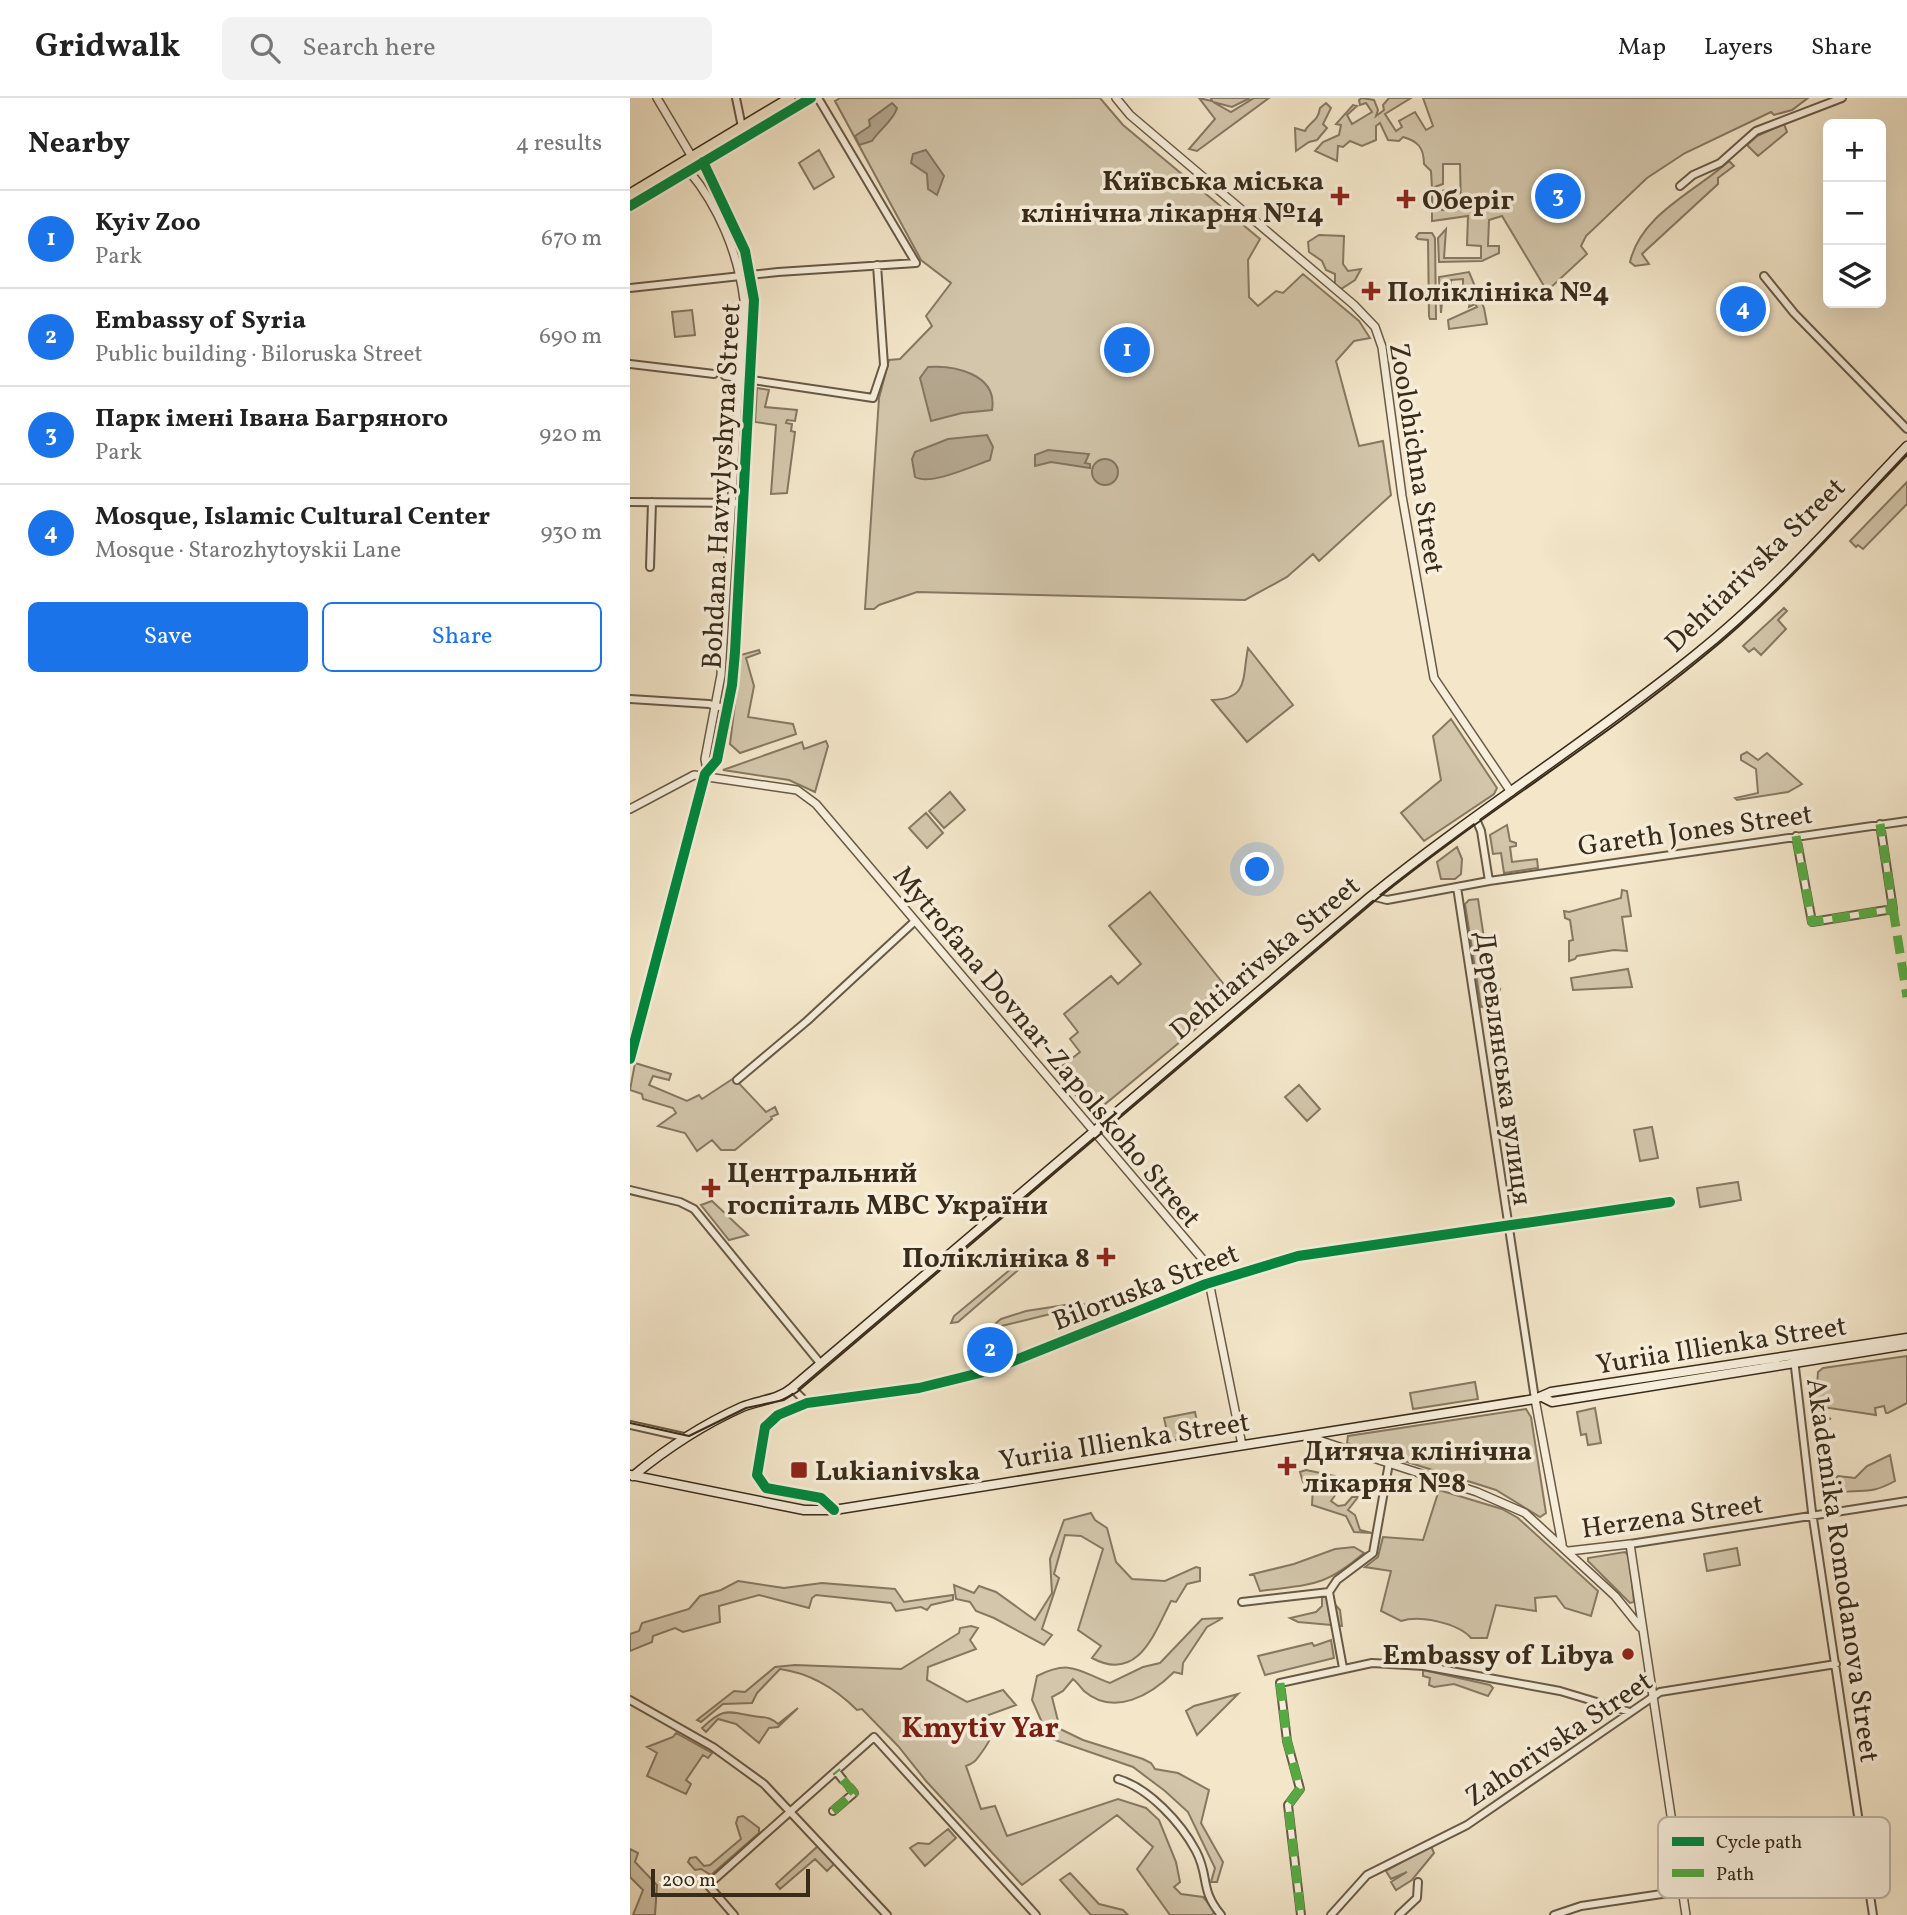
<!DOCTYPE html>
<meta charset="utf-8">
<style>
:root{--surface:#fff;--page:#f2f2f2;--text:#222;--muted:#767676;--line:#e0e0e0;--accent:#1a73e8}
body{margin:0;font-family:Vollkorn,serif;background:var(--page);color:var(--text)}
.controls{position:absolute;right:21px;top:21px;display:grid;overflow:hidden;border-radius:10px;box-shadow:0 7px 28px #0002}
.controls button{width:63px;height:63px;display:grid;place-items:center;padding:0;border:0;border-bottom:2px solid var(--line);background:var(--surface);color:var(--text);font:35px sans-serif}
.scale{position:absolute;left:21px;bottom:18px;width:159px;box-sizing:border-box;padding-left:7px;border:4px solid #392b1a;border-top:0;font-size:19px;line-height:24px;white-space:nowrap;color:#392b1a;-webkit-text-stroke:5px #f7efdc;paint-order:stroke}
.you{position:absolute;left:628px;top:772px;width:24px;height:24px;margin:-18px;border:5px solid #fff;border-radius:50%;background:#1a73e8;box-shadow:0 0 0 10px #1a73e833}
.badge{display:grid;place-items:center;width:46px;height:46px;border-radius:50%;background:var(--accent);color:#fff;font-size:23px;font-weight:700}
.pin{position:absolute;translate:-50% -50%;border:4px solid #fff;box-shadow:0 2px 7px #0006}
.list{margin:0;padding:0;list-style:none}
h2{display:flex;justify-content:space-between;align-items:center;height:91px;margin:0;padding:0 28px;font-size:30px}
h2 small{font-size:23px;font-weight:400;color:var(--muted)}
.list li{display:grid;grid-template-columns:46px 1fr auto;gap:21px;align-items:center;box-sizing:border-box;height:98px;padding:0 28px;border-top:2px solid var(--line)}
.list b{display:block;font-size:26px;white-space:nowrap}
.list p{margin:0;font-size:23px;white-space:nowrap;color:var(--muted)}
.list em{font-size:23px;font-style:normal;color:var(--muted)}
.actions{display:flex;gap:14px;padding:21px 28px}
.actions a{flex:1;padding:16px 0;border:2px solid var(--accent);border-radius:10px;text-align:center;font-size:24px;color:var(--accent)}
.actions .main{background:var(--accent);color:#fff}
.icon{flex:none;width:38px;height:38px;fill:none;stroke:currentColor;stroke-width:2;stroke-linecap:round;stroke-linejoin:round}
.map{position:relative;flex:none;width:1277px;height:1817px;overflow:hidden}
header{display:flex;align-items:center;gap:42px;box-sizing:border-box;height:98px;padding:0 35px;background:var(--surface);border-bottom:2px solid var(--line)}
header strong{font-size:33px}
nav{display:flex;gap:38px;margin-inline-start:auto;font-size:24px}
.search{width:490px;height:63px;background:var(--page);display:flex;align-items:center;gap:18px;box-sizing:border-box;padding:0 24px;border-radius:10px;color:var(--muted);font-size:26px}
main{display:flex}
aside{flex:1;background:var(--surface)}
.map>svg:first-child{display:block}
</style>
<header>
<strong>Gridwalk</strong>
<div class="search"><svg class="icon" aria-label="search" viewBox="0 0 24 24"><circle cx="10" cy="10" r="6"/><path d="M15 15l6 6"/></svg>Search here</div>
<nav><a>Map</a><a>Layers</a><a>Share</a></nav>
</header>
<main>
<aside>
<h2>Nearby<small>4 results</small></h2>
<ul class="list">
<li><span class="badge">1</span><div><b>Kyiv Zoo</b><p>Park</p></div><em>670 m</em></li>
<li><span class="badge">2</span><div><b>Embassy of Syria</b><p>Public building · Biloruska Street</p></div><em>690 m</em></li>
<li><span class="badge">3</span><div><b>Парк імені Івана Багряного</b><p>Park</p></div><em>920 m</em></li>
<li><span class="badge">4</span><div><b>Mosque, Islamic Cultural Center</b><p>Mosque · Starozhytoyskii Lane</p></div><em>930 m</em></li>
</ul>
<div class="actions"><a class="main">Save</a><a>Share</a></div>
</aside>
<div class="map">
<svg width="1277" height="1817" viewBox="0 0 1277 1817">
<rect width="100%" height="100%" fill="#f3e6c9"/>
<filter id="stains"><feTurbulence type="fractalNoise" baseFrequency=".00286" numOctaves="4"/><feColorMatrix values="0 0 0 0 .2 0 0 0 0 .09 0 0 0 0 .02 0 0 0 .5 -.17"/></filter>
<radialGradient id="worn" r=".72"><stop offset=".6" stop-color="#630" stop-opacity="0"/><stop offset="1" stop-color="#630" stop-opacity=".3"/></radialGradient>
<path fill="#d3c6ab" stroke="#867862" stroke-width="2" d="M210,0H470L493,27L630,141L618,162L619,199L628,208L646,193L653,195L673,176L729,223L740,240L724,243L706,263L729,348L753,343L761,397L689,463L683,456L657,479L615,502L287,494L249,507L244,511H235L249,300L259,262L270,261L302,228L296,218L321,185L291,162L205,3Z
M569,0L582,3L581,0H620L602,9L583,4L601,14L624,0H639L567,53L559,51L585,21Z
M732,0L744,2L748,12L746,18L754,12L753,7L759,0H781L755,16L766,33L772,29L769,23L785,14L796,32L803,28L793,0H1178L1162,12L1144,17L1141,14L1055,55L1017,80L956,138L951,148L957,156L917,193L872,118L859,122L858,148H869V155L852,163L809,164L808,140L816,131L814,160H851V148L837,147L838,118L802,123V95L816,92V98L811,99L812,112L831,111L830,66H813V86L802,90L801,73L794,66C794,50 788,43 773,39L769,43L758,42L750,25L746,28V42L732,48L720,43L713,49L708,48L707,63L685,53L693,44L709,37L711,27L706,26L723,7L727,8L717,17L722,26L742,14L736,5L730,7L729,2Z
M696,5L701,10L693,26L697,30L687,42L679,44L666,53L665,30L675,33C679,24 688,24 690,10Z
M1154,26L1157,34L1128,58L1117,47L1127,38Z
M189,52L204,79L184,91L169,65Z
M1099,63L1104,68L1088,80V86L1012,156L1019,166L1005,168L1000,164C1011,116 1065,94 1099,63Z
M789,135H802L805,140L806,221H800L799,218L798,142L788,141L786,139Z
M689,137L714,138L713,166L718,173L731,171L725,182L711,191L705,188V176L696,172L692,163L679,154L678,144Z
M839,174L854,210L857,226L819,231L818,222L847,209L845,206L839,209L841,196L833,186V181L821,182V191L813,192L811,215L809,179Z
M62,212L65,237L45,239L42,214Z
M127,290L139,292L135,309L167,312L165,323L157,322L156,325L162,326L161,333L165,334L157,395L141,396L146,327L125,324Z
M1277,384V406L1233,451L1228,447L1226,449L1220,443Z
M108,415L98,598L95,602L92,599Z
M1154,510L1157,513L1148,522L1156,531L1131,557L1124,550L1119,554L1113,548Z
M618,550L663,607L617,644L582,602C619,601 612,580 618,550Z
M129,552L130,555L116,560L124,588L118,619L163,626L166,636L110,655L100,646L111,557Z
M821,621L867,690L864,696L794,743L771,715L811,682L803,638Z
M196,643L198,648L185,694L159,682L93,672L172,644L174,651Z
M1117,654L1128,662L1137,655L1172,686L1158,694L1107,702L1105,700L1128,695L1126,671L1111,662V657Z
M320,694L335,712L314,730L299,713Z
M296,715L313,735L297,750L279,730Z
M877,727L880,743L886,745V748L880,749L882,764L907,761L908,770L874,775L871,755L863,756L860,737Z
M827,749L832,761L831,776L825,781H811L807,764Z
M992,792L997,793L1001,818L992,819L997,853L984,852L947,858L945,861L939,863V843L943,842L940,822L935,820L934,813L939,814L991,800Z
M520,794L604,899L462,1017L426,973L450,954L440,941L448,934L434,916L481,878L488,886L511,866L479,828Z
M848,801L862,892L870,891L865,906L851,909L835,806L839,802Z
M998,871L1002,889L943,892L941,880Z
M5,965L41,976L39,982L23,978L19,987L57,1003L69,997L72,1001L104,980L136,1014L145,1009L148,1016L141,1019L142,1021L105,1052H91L82,1042L67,1053L55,1035L28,1028L46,1015L43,1010L13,1001L12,996L0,992Z
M669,987L690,1011L677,1023L655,999Z
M1022,1029L1028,1060L1010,1063L1004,1032Z
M1108,1084L1111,1102L1070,1109L1067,1090Z
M82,1103L118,1137L99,1142L71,1107Z
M393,1161L395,1165L387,1173L328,1224L321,1225L324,1218Z
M523,1182L530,1186V1190L453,1222L445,1210L359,1231L371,1221L396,1213L448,1205L467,1209Z
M1277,1258V1305L1258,1315H1256L1254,1308L1245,1310L1246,1317L1193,1309L1191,1317L1201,1321H1195L1194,1331L1184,1329L1188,1274L1193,1270Z
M845,1284L848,1301L783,1311L780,1295Z
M965,1310L971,1345L958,1347L956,1336L951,1337L947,1314Z
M896,1311L901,1319L916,1415L910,1419L866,1392L717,1345L718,1338Z
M565,1314L570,1338L539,1343L534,1320Z
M1260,1357L1265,1383C1238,1398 1233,1390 1208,1395L1201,1390V1385L1208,1378L1225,1380L1237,1368Z
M676,1372L705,1378L706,1396L701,1403L708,1408L715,1407L722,1399H728L718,1412L725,1417L730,1432L742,1435L724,1434L716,1418L682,1407L683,1388L673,1384L670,1374Z
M809,1392L872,1411L888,1420L968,1493L961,1518L935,1510L926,1498L905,1500L906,1513L866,1507L857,1540H841C828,1525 790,1517 771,1523L751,1513L761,1473L735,1469L748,1459L753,1439L793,1442Z
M461,1415L465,1422L477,1430L486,1464L502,1481L535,1483L566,1469L570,1470V1483L557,1486L546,1504L541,1503C524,1536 508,1585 462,1560L471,1548L448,1532L473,1451L451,1438L435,1437L424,1476L429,1480L412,1531L422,1537L414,1547L364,1520L346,1513L340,1504L326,1501L324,1487L344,1495L349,1488L366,1494L405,1522L422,1495L420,1461L434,1422Z
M724,1449L734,1455C693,1490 681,1486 630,1493L624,1477H619L664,1466L705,1451Z
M1107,1450L1110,1467L1077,1473L1074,1456Z
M995,1454L999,1458L1004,1504L1000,1505L958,1463V1460Z
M108,1483L154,1490L192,1485L265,1491L274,1504L323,1497V1502L301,1507L297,1512L291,1509L266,1513L261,1505L186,1497L182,1500L179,1510L129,1497L89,1508L90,1524L53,1534L45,1530L23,1538L22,1544L0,1553V1536L9,1533L12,1525L59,1511L70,1498L91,1492Z
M694,1494L710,1512L712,1528L668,1524L660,1520L686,1514L692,1508V1498L665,1500Z
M593,1520L577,1529L553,1565L552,1576L544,1574C521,1597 484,1619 454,1593C450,1589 448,1585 443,1581L433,1593L422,1599L430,1631L453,1642L513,1661L521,1665L525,1671L548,1675L579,1692L571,1725L593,1764L587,1784H581L585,1770L558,1714L535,1693L503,1669L419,1640L402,1602L407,1578C441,1561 448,1573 480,1585L513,1569L530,1565L572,1521Z
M341,1528L348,1530L340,1542L346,1551L298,1569L297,1582L337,1604L373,1592L386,1607L353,1619C361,1639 365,1636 352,1654C346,1662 346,1664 336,1668L351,1711L365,1708L377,1738L488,1701L516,1710L529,1722L546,1764L550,1784L544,1789L551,1796L573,1799L585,1813L582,1817H540L507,1771L523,1749L487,1717L392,1787L296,1683L268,1648L232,1611L227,1612C206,1591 179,1575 150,1571L127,1595L122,1605L93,1606L71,1624L67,1622L104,1593L115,1594L145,1569L165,1567L271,1571L329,1535L330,1530Z
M701,1542L704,1560L635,1577L628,1558L682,1545L684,1548Z
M793,1572L860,1587L863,1590L858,1598L824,1586L804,1589L799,1587L800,1580L793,1578Z
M608,1596L567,1637L556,1613L564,1608Z
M168,1610L148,1629L139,1630L129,1645L106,1626L88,1621L76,1634L72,1630C93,1610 96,1613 123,1618C135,1620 139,1618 148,1626Z
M46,1635L82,1655L78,1660L73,1657L56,1682L61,1686L56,1696L17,1678L27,1655L17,1649L43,1639Z
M113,1718L129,1730V1735L81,1777L71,1771L65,1772L58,1764L60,1760L66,1759L74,1768L80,1767L111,1741L106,1725L108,1719Z
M318,1731L326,1740L295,1768L280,1750L288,1745L299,1746Z
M188,1748L205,1765L197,1773L185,1761L150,1791L146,1786Z
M801,1748L804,1755L782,1782L766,1792L761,1784L777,1774L761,1781L756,1773Z
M0,1751L8,1755L5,1764L27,1787L25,1817H3L13,1792L0,1779Z
M440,1775L469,1806L493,1812L498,1817H461L430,1782Z"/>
<path fill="#b4a68e" stroke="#837560" stroke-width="2" d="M262,5L267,10C264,22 249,32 242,43L229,47L225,38L240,28L239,22Z
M296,52L314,78L307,97L298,91L297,76L281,65L283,56Z
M298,269C324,267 368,276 362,312L332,315L301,323L290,280Z
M357,337L363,349L360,362C343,368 300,388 285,379L282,361L285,354L318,341Z
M418,352L459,356L455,365L460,366V370L421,364L405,368V357Z
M462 374a13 13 0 1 1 26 0a13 13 0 1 1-26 0Z"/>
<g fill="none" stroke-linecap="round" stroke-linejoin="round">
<g stroke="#685a46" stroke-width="10">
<path id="minor" d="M106,0L112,29
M1050,88L1063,77L1090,65L1126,33L1212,0
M1134,178L1164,215L1277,331
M0,190L148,174L286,165L188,0
M0,266L84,276
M95,278L243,300L254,267L247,167
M0,404L114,405
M20,469L22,404
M0,601L79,606L97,611
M845,719L851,733L859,783
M1166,738L1182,824L1263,811L1250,726
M827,789L905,1301
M741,798L757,802L859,783L1277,723
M0,961L75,676
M107,982L177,923L284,824
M0,1092L50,1104L64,1111L190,1265
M1164,1261L1182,1414L1243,1817
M162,1290L177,1305
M0,1327L54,1339
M204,1412L191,1400L136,1390L127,1377L135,1329L148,1317L177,1305L289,1290L358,1273L576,1186L668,1158L1040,1104
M1000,1446L1277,1403
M612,1504L699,1494
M713,1570L699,1494L707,1482L743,1455L759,1365
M0,1602L83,1649L134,1686L257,1817
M206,1673L213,1682
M488,1681C519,1690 551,1725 566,1753C580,1780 569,1790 591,1817
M203,1713L224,1695L220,1690
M104,1817L78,1787L244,1639L406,1817
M671,1817L658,1707L670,1691L657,1643L650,1585L742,1565L794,1568L930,1593L1000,1614
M701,1817L737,1777L837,1727L1030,1594L1206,1566
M769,1817L787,1800L788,1784
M924,1817L951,1808L1052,1793"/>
</g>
<g stroke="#685a46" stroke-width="10">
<path id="tertiary" d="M27,0L62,59
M486,0L500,17L724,207L745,229L752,249L772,398L804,580L881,694
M73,64L115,153L124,202L102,587L87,662L75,676
M59,73C89,109 108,155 114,202L91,577L75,661L77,672
M0,711L64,677L167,692L186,706L575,1164L612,1347
M905,1301L932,1446
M676,1338L847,1394L895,1415L985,1498L1010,1529
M939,1453L1000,1446L1056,1817"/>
</g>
<g stroke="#392b1a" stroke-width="11">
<path id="secondary" d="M914,1300L922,1304L1277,1247
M0,1377L174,1412H204L905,1301L921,1294L1277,1240
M3,1378C37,1350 72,1327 112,1309C129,1302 148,1302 162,1290L741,798C846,713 960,642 1065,557C1143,495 1209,419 1277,348"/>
</g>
<g stroke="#392b1a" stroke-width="12">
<path id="primary" d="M0,96L160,0
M0,108L181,0"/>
</g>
<use href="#minor" stroke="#f7efdc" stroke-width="6"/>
<use href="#tertiary" stroke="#f7efdc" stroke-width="7"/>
<use href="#secondary" stroke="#f7efdc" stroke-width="8"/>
<use href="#primary" stroke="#f3e6c9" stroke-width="9"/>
<path stroke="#392b1a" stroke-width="2" d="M0,1325L59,1338L116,1310L154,1302L167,1294L747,801C853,715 969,645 1074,558C1148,498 1211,425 1277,357"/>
<path stroke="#55ab42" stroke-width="9" stroke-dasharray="18 9" stroke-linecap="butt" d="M1166,738L1182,824L1263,811L1250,726
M1263,811L1277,899
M650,1585L657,1643L670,1691L658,1707L671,1817
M203,1713L224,1695L206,1673"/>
<g stroke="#f7efdc" stroke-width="15">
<path id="cycleway" d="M0,108L181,0
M0,961L75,676L87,662L102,587L105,554L124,202L115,153L73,64
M204,1412L191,1400L136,1390L127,1377L135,1329L148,1317L177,1305L289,1290L358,1273L576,1186L668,1158L1040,1104"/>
</g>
<use href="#cycleway" stroke="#00873e" stroke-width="10"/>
</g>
<g fill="#8f2418" stroke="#f7efdc" stroke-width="2.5">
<path d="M706.5 87.5h7v7h7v7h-7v7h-7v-7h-7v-7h7z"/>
<path d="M772.5 90.5h7v7h7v7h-7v7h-7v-7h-7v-7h7z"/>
<path d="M737.5 182.5h7v7h7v7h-7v7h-7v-7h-7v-7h7z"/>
<path d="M77.5 1079.5h7v7h7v7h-7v7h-7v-7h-7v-7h7z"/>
<path d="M472.5 1148.5h7v7h7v7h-7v7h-7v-7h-7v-7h7z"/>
<path d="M653.5 1357.5h7v7h7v7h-7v7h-7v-7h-7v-7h7z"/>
<rect x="160" y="1363" width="18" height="18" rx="3.5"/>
<circle cx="998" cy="1556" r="7"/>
</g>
<g text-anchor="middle" stroke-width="7" stroke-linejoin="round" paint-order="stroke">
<g font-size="28" font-weight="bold" fill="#392b1a" stroke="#f7efdc" text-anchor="start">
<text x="694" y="92" text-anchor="end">Київська міська<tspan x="694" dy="32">клінічна лікарня №14</tspan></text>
<text x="792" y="111">Оберіг</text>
<text x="757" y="203">Поліклініка №4</text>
<text x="97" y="1084">Центральний<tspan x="97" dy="32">госпіталь МВС України</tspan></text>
<text x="460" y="1169" text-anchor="end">Поліклініка 8</text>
<text x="673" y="1362">Дитяча клінічна<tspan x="673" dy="32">лікарня №8</tspan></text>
<text x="185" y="1382">Lukianivska</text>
<text x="984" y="1566" text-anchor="end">Embassy of Libya</text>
</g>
<g font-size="28" fill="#392b1a" stroke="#f7efdc">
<text transform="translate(788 360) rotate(81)" y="10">Zoolohichna Street</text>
<text transform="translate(90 388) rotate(-87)" y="10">Bohdana Havrylyshyna Street</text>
<text transform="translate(1124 466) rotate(-44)" y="10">Dehtiarivska Street</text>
<text transform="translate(1065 731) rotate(-8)" y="10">Gareth Jones Street</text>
<text transform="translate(634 859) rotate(-40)" y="10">Dehtiarivska Street</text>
<text transform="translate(418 948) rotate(50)" y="10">Mytrofana Dovnar-Zapolskoho Street</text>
<text transform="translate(875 970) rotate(82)" y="10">Деревлянська вулиця</text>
<text transform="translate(515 1188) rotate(-21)" y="10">Biloruska Street</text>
<text transform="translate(1091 1246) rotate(-9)" y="10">Yuriia Illienka Street</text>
<text transform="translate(494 1342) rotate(-9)" y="10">Yuriia Illienka Street</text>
<text transform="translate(1042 1417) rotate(-8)" y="10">Herzena Street</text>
<text transform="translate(1214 1472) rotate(82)" y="10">Akademika Romodanova Street</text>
<text transform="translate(928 1640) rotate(-34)" y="10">Zahorivska Street</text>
</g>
<g font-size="30" font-weight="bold" fill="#7a1f14" stroke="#f7efdc">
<text x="350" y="1639">Kmytiv Yar</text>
</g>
</g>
<rect x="1028" y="1719" width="232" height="81" rx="10" fill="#f7efdc" stroke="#beb4a2" stroke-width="2"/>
<rect x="1042" y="1739" width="32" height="9" fill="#00873e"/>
<rect x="1042" y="1771" width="32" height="8" fill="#55ab42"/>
<g font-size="19" fill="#392b1a">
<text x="1086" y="1750">Cycle path</text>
<text x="1086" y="1782">Path</text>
</g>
<rect width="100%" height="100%" filter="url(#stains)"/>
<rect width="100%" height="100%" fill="url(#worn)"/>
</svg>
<div class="controls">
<button>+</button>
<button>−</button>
<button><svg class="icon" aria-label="layers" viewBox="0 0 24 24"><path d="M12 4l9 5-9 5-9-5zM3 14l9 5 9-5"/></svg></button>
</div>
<div class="scale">200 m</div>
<div class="you"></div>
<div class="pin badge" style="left:497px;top:252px">1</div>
<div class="pin badge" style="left:360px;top:1252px">2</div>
<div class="pin badge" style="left:928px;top:98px">3</div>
<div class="pin badge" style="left:1113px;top:211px">4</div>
</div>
</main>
